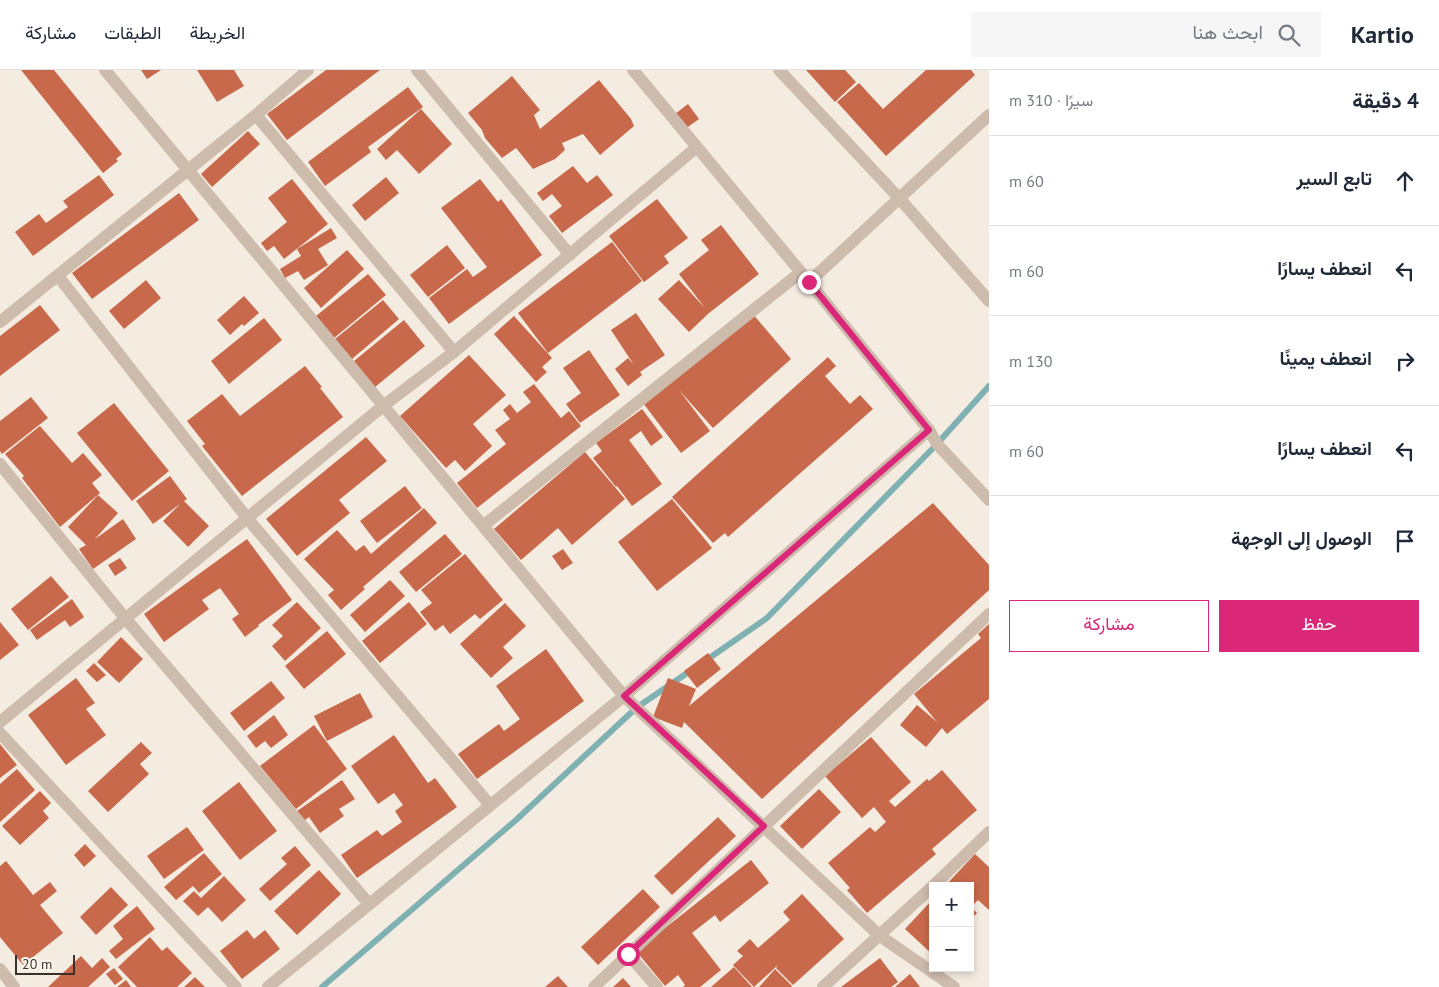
<!DOCTYPE html>
<html lang="ar">
<meta charset="utf-8">
<style>
:root{--surface:#fff;--page:#f6f6f7;--text:#1f2937;--muted:#747a83;--line:#e0e1e3;--accent:#db2777}
body{margin:0;font-family:"PT Sans",Vazirmatn,sans-serif;background:var(--page);color:var(--text);direction:rtl}
.controls{position:absolute;right:15px;bottom:15px;display:grid;overflow:hidden;border-radius:0px;box-shadow:0 2px 8px #0003}
.controls button{width:45px;height:45px;display:grid;place-items:center;padding:0;border:0;border-bottom:1px solid var(--line);background:var(--surface);color:var(--text);font:25px sans-serif}
.scale{position:absolute;left:15px;bottom:12px;width:60px;box-sizing:border-box;padding-left:5px;border:2px solid #3b302b;border-top:0;font-size:14px;line-height:18px;white-space:nowrap;color:#3b302b;-webkit-text-stroke:4px #fbf5ee;paint-order:stroke}
.stop{position:absolute;width:15px;height:15px;margin:-11px;border:4px solid #db2777;border-radius:50%;background:#fff}
.stop.end{background:#db2777;border-color:#fff;box-shadow:0 1px 5px #0008}
.list{margin:0;padding:0;list-style:none}
h2{display:flex;justify-content:space-between;align-items:center;height:65px;margin:0;padding:0 20px;font-size:21px}
h2 small{font-size:16px;font-weight:400;color:var(--muted)}
.list li{display:grid;grid-template-columns:32px 1fr auto;gap:15px;align-items:center;box-sizing:border-box;height:90px;padding:0 20px;border-top:1px solid var(--line)}
.list b{display:block;font-size:19px;white-space:nowrap}
.list em{font-size:16px;font-style:normal;color:var(--muted)}
.actions{display:flex;gap:10px;padding:15px 20px}
.actions a{flex:1;padding:11px 0;border:1px solid var(--accent);border-radius:0px;text-align:center;font-size:18px;color:var(--accent)}
.actions .main{background:var(--accent);color:#fff}
.icon{flex:none;width:28px;height:28px;fill:none;stroke:currentColor;stroke-width:2;stroke-linecap:round;stroke-linejoin:round}
.map{position:relative;flex:none;width:989px;height:917px;overflow:hidden;direction:ltr}
header{display:flex;align-items:center;gap:30px;box-sizing:border-box;height:70px;padding:0 25px;background:var(--surface);border-bottom:1px solid var(--line)}
header strong{font-size:24px}
nav{display:flex;gap:28px;margin-inline-start:auto;font-size:18px}
.search{width:350px;height:45px;background:var(--page);display:flex;align-items:center;gap:12px;box-sizing:border-box;padding:0 18px;border-radius:0px;color:var(--muted);font-size:19px}
main{display:flex}
aside{flex:1;background:var(--surface)}
.map>svg:first-child{display:block}
</style>
<header>
<strong>Kartio</strong>
<div class="search"><svg class="icon" aria-label="search" viewBox="0 0 24 24"><circle cx="10" cy="10" r="6"/><path d="M15 15l6 6"/></svg>ابحث هنا</div>
<nav><a>الخريطة</a><a>الطبقات</a><a>مشاركة</a></nav>
</header>
<main>
<aside>
<h2>4 دقيقة<small>سيرًا · 310 m</small></h2>
<ul class="list">
<li><svg class="icon" aria-label="ahead" viewBox="0 0 24 24"><path d="M12 20V5M6 11l6-6 6 6"/></svg><div><b>تابع السير</b></div><em>60 m</em></li>
<li><svg class="icon" aria-label="left" viewBox="0 0 24 24"><path d="M17 20v-9H6M10 6l-5 5 5 5"/></svg><div><b>انعطف يسارًا</b></div><em>60 m</em></li>
<li><svg class="icon" aria-label="right" viewBox="0 0 24 24"><path d="M7 20v-9h11M14 6l5 5-5 5"/></svg><div><b>انعطف يمينًا</b></div><em>130 m</em></li>
<li><svg class="icon" aria-label="left" viewBox="0 0 24 24"><path d="M17 20v-9H6M10 6l-5 5 5 5"/></svg><div><b>انعطف يسارًا</b></div><em>60 m</em></li>
<li><svg class="icon" aria-label="arrive" viewBox="0 0 24 24"><path d="M6 21V4h12l-3 4 3 4H6"/></svg><div><b>الوصول إلى الوجهة</b></div></li>
</ul>
<div class="actions"><a class="main">حفظ</a><a>مشاركة</a></div>
</aside>
<div class="map">
<svg width="989" height="917" viewBox="0 0 989 917">
<rect width="100%" height="100%" fill="#f4ebe1"/>
<g fill="none" stroke-linecap="round" stroke-linejoin="round">
<path stroke="#7fb0b2" stroke-width="6" d="M705,591L767,548L937,374L989,316
M322,917L516,750L636,638L693,599"/>
</g>
<path fill="#c8694b" d="M21,0H54L122,84L116,89L118,91L103,103Z
M141,0H161L147,9Z
M197,0H234L244,16L217,32Z
M326,0H380L287,70L267,44Z
M806,0H845L856,12L835,32Z
M926,0H971L975,5L886,86L837,32L859,13L883,39Z
M512,6L540,40L534,45L540,59L599,10L631,49L634,56L600,85L583,64L562,73L565,80L555,89L533,99L516,78L502,88L485,68L482,60L468,43Z
M408,17L423,37L368,77L371,82L325,116L308,92Z
M688,34L699,49L685,59L675,44Z
M421,39L452,74L419,104L397,80L386,90L377,79Z
M248,61L260,74L212,117L201,104Z
M573,96L587,113L597,105L613,125L562,163L549,146L562,136L552,124L543,131L537,123Z
M99,105L114,125L33,186L15,162L39,144L46,153L68,137L63,131Z
M386,107L399,123L365,151L352,135Z
M292,109L328,154L284,189L274,176L267,181L261,173L287,152L268,128Z
M480,109L498,132L501,129L542,185L449,254L429,228L467,199L473,207L487,197L441,138Z
M179,123L199,150L92,229L72,203Z
M657,129L688,168L664,186L669,193L644,212L609,166Z
M721,155L759,204L709,243L689,262L658,229L679,210L705,238L679,204L709,180L701,170Z
M331,158L337,168L318,179L328,195L304,210L298,201L285,208L280,199L301,186L297,179Z
M612,172L642,211L548,283L518,243Z
M447,175L465,198L428,227L410,205Z
M347,180L364,199L321,238L304,218Z
M368,204L386,225L334,268L316,246Z
M146,210L161,228L124,259L109,241Z
M244,226L259,243L244,256L242,254L230,265L217,250Z
M383,230L399,249L352,289L335,269Z
M40,235L60,260L0,306V266Z
M636,243L665,285L640,302L642,305L628,316L615,299L628,288L634,295L611,260Z
M752,243L791,289L713,358L679,320L710,361L681,383L643,333Z
M514,246L552,288L542,297L547,302L536,312L494,264Z
M264,248L282,270L229,314L211,291Z
M404,250L425,276L375,317L354,291Z
M589,280L620,325L580,353L566,334L581,323L563,298Z
M469,285L506,325L473,354L492,376L465,401L455,390L446,398L400,346Z
M828,287L836,296L825,306L850,334L860,325L873,339L728,467L725,463L713,473L672,427Z
M305,296L322,317L320,318L343,347L242,426L202,376L205,374L187,351L222,324L240,346Z
M534,314L561,348L569,341L581,356L477,438L457,413L506,374L495,360L510,349L503,340L510,334L517,343L531,332L523,322Z
M31,327L48,348L2,384L0,381V351Z
M114,333L169,401L132,431L77,363Z
M642,339L663,367L651,376L641,361L629,370L662,414L632,436L617,416L616,417L593,388L602,381L596,373Z
M40,356L72,393L83,383L102,405L92,413L100,423L60,457L22,408L24,406L5,384Z
M366,367L387,391L339,430L350,443L297,486L266,449Z
M585,382L625,429L572,475L558,458L521,490L494,459Z
M170,406L187,429L184,431L209,456L188,477L163,451L180,434L153,454L136,431Z
M405,416L422,438L377,473L360,451Z
M98,425L118,443L95,469L123,449L136,469L93,499L79,479L86,475L68,457Z
M672,429L712,478L657,521L618,472Z
M933,433L989,495V520L762,729L684,652L682,658L653,647L668,608L696,619L689,636Z
M424,438L437,453L363,517L365,519L341,540L328,525L334,520L304,489L337,460L356,481L364,475L371,484Z
M445,464L462,484L416,522L399,502Z
M247,469L292,530L258,555L259,556L245,567L232,549L239,544L220,518L202,530L209,539L164,572L144,544Z
M563,479L573,493L562,500L552,486Z
M465,484L503,530L480,549L475,544L450,564L443,555L435,561L420,542L432,533L421,520Z
M120,488L127,498L115,506L108,495Z
M51,506L69,527L28,560L11,539Z
M390,510L405,526L365,562L350,545Z
M72,529L84,547L70,557L65,550L37,570L30,560Z
M297,532L321,558L285,591L272,576L283,566L272,555Z
M409,532L427,554L380,593L362,571Z
M505,533L526,556L503,577L513,588L491,608L460,574Z
M0,552L19,575L0,590Z
M989,554V629L947,664L942,658L926,677L900,655L917,635L937,652L914,624L981,568L978,564Z
M327,561L346,584L304,619L285,596Z
M121,567L143,589L119,613L97,592Z
M546,579L584,631L477,709L458,684L499,654L504,661L520,649L496,616Z
M708,583L721,599L697,618L684,601Z
M94,593L106,605L97,612L86,601Z
M76,608L95,633L86,639L106,665L66,695L28,645Z
M271,611L285,628L244,661L230,643Z
M360,623L373,647L327,671L314,646Z
M274,645L288,665L271,678L265,671L256,678L247,666Z
M314,655L347,699L296,739L260,696Z
M394,665L428,713L435,708L457,737L357,808L341,785L377,760L382,766L402,752L395,741L403,735L394,723L378,734L351,696Z
M871,667L911,712L889,731L895,737L927,709L929,711L942,700L977,740L932,779L936,784L867,843L847,820L850,818L828,793L870,757L875,762L886,752L874,737L862,748L825,706Z
M141,672L152,683L140,694L149,704L108,742L88,721Z
M0,674L17,695L0,708Z
M17,699L35,720L0,752V714Z
M342,710L355,729L339,739L344,746L320,763L309,747L304,751L297,741Z
M239,712L277,761L240,790L202,741Z
M819,719L841,742L802,779L780,756Z
M40,721L51,733L43,741L49,748L20,775L2,756Z
M718,747L736,766L672,825L654,806Z
M187,757L204,780L164,809L147,786Z
M85,774L96,786L84,797L74,785Z
M295,776L311,795L270,831L259,819L287,794L281,788Z
M204,783L222,804L199,823L193,816L176,830L164,817Z
M975,784L989,797V840L978,830L971,837L977,843L970,850V816H945Z
M751,790L769,813L720,852L715,845L692,863L721,900L700,917H683L685,915L678,905L665,916L636,881Z
M6,791L33,825L50,812L57,821L40,835L63,863L23,895L0,867V796Z
M319,800L341,824L297,865L274,841Z
M224,806L246,830L222,852L208,837L198,846L183,831L194,821L201,828Z
M111,817L128,835L96,865L80,847Z
M643,819L660,837L598,895L581,877Z
M802,824L844,869L793,915L776,898L778,895L754,917L733,895L743,886L737,881L750,869L758,878L790,850L783,842Z
M933,829V885L905,859Z
M137,836L155,859L116,889L109,881L123,869L113,856Z
M247,860L254,869L265,860L280,879L242,909L220,881Z
M150,867L162,881L167,877L192,903L177,917H137L118,897Z
M81,886L92,898L102,888L110,897L88,917H48Z
M880,888L898,912L891,917H841Z
M734,897L752,917H711Z
M114,898L123,909L115,915L106,904Z
M775,899L792,916L791,917H759Z
M910,904L920,917H895Z
M558,906L568,917H545Z
M195,907L205,917H184Z
M623,908L631,917H613Z
M126,910L131,917H117Z"/>
<g fill="none" stroke-linecap="round" stroke-linejoin="round">
<path stroke="#cdbbac" stroke-width="12" d="M105,0L624,626L880,866L954,917
M417,0L570,185
M633,0L809,212L929,360L937,374L989,430
M779,0L900,129L989,231
M256,45L454,282
M58,206L247,448L490,735
M809,212L989,45
M0,252L256,45L308,0
M0,394L125,548L369,834
M483,456L801,202
M0,652L383,336L454,282L697,77
M0,663L236,917
M933,816L989,762
M628,884L657,917
M0,899L14,917
M268,917L624,626L929,360
M594,917L989,544
M823,917L933,816"/>
</g>
<g fill="none" stroke-linecap="round" stroke-linejoin="round">
<path stroke="#db2777" stroke-width="6" d="M628,884L764,756L624,626L929,360L809,212"/>
</g>
</svg>
<div class="controls">
<button>+</button>
<button>−</button>
</div>
<div class="scale">20 m</div>
<div class="stop" style="left:628px;top:884px"></div>
<div class="stop end" style="left:809px;top:212px"></div>
</div>
</main>
